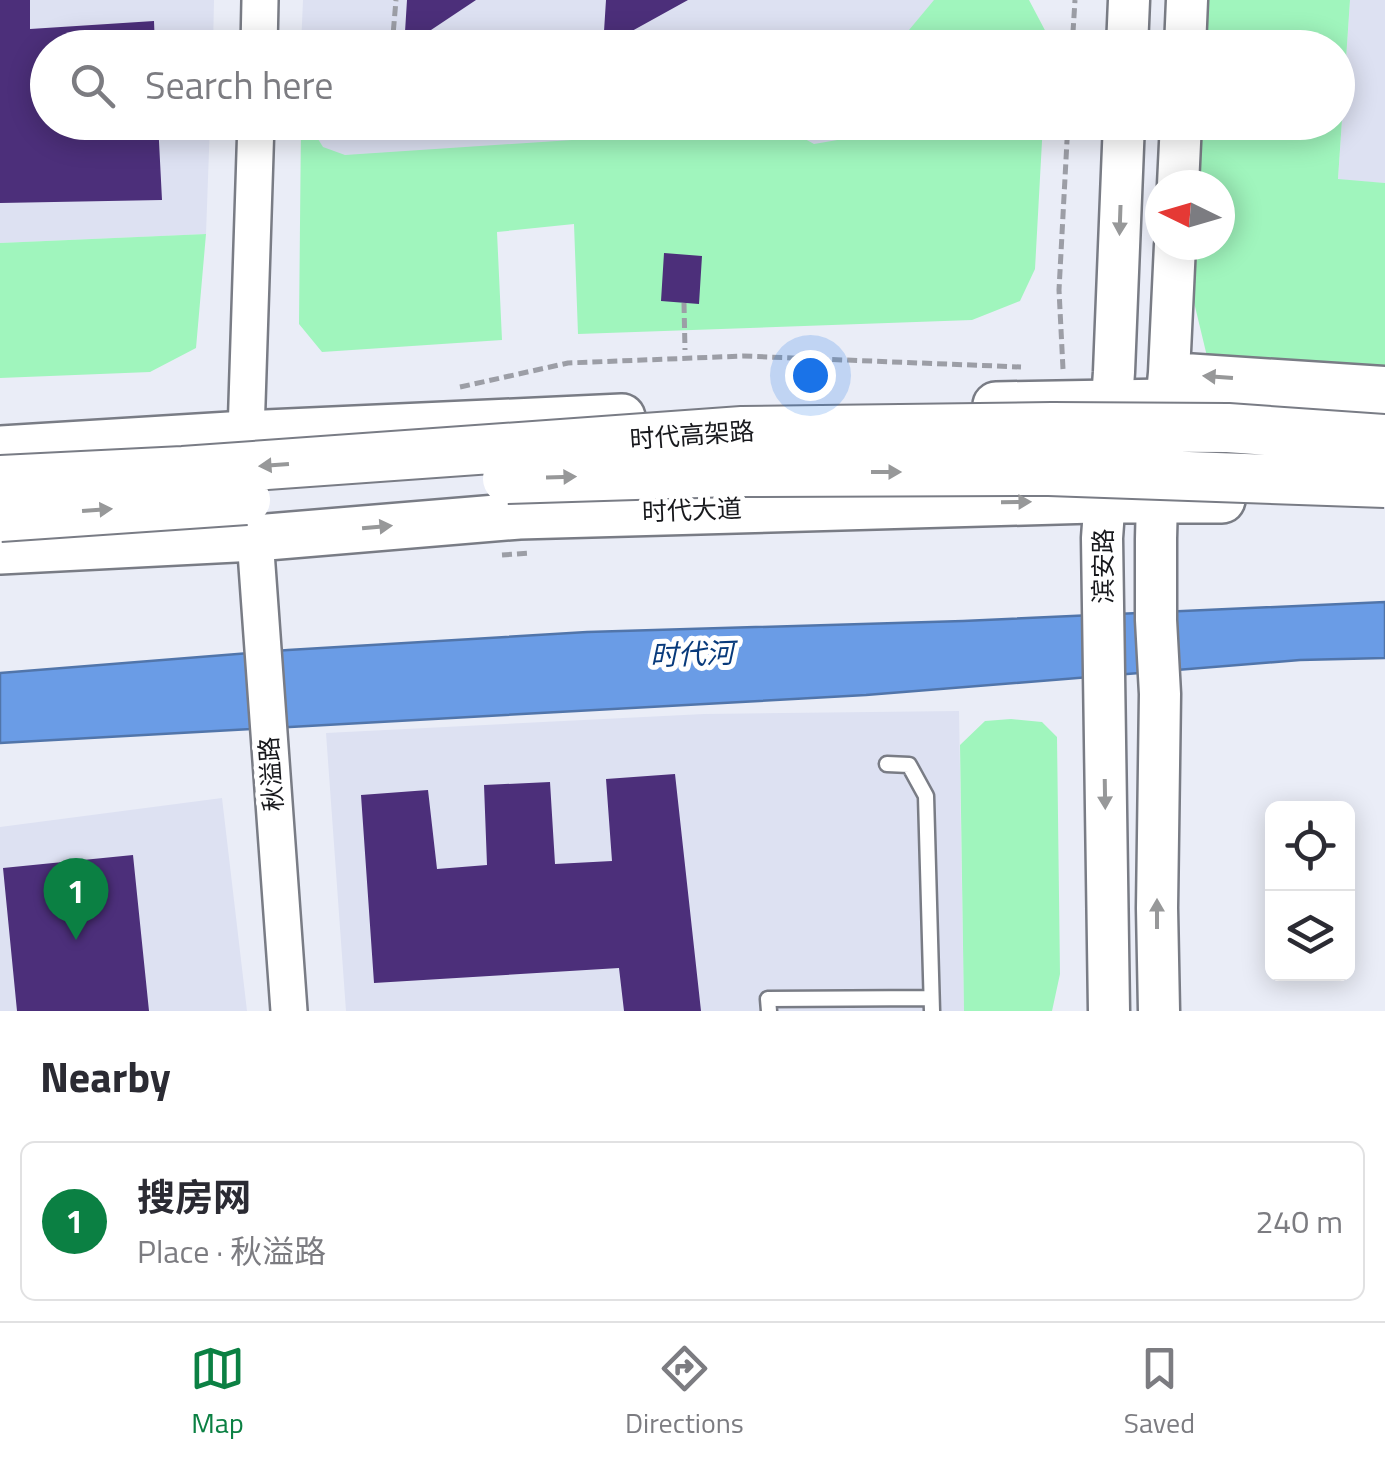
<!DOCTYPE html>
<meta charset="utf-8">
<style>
:root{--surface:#fff;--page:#f2f2f3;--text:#2b2b33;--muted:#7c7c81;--line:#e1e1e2;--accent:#0b8043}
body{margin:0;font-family:"Titillium Web","Noto Sans SC",sans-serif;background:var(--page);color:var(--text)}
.controls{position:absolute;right:30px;bottom:30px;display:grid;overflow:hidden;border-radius:15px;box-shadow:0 5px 25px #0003}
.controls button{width:90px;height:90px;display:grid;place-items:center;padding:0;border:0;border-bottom:2px solid var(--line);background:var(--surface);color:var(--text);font:50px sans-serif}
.compass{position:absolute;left:1145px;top:170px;width:90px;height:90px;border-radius:50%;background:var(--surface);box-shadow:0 5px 25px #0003;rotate:275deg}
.you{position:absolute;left:810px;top:375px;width:35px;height:35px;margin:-25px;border:8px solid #fff;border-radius:50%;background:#1a73e8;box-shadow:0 0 0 15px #1a73e833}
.badge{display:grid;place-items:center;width:65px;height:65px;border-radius:50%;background:var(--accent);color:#fff;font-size:32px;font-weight:700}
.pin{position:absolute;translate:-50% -82px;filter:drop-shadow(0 2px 5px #0008)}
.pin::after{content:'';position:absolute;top:52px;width:35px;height:30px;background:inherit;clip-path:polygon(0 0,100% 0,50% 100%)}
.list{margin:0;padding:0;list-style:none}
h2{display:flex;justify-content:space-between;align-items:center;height:130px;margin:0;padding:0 40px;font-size:42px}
h2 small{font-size:32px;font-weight:400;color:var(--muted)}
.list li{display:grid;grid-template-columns:65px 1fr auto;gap:30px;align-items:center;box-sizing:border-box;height:160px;margin:0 20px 20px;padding:0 20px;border:2px solid var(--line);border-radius:15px}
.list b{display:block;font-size:38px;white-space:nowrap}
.list p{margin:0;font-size:32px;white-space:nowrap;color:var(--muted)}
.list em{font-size:32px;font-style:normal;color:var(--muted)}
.icon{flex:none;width:55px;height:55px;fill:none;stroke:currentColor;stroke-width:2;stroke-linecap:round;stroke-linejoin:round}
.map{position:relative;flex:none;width:1385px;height:1011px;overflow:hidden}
.search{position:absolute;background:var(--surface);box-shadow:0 5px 25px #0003;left:30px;right:30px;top:30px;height:110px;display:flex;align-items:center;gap:25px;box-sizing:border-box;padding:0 35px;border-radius:55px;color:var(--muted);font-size:38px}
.sheet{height:310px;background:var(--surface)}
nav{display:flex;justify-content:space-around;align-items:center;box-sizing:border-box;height:140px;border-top:2px solid var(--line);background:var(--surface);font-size:28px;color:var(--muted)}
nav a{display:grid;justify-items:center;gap:5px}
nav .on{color:var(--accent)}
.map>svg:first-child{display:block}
</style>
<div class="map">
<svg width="1385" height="1011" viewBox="0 0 1385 1011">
<rect width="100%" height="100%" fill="#eaedf7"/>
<path fill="#dde1f2" d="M0,0H214L213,47L48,48V122L210,123L206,234L0,243Z
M303,0H977L975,47H301Z
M1350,0H1385V183L1338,180Z
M301,123H972L969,182L301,191Z
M959,711L964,1011H346L326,733L704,714Z
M222,798L247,1011H0V827Z"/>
<path fill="#a0f5bd" d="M934,0H1029L1048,36V47H904V36Z
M1202,0H1350L1338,179L1385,183V371L1211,373L1192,294L1193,245H1220V185H1196L1198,123L1338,122V48L1201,47Z
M301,123H308L323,147L345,155L782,126L814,144L849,138L875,123H1043L1035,269L1020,301L972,320L578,334L574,224L497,232L502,340L322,352L299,324Z
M206,234L196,348L150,372L0,378V243Z
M1011,719L1042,722L1057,737L1060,974L1052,1011H964L960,745L985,721Z"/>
<path fill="#6a9ce6" stroke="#5175aa" stroke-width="2.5" d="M1385,602V658L1300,660L866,695L0,743V673L288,650L587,632L963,621Z"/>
<path fill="#4c2f7a" d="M0,0H30V29L154,21L155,48H48V122H158L162,200L0,203Z
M407,0H476L404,48Z
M606,0H688L603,47Z
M664,253L702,256L699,304L661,301Z
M675,774L701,1011H624L619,968L374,983L361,795L428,790L437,869L487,865L484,785L550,782L555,864L612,861L606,779Z
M133,855L149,1011H17L3,868Z"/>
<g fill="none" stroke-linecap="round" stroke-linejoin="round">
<g stroke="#797c85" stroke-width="19">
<path id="service" d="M887,764L909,765L926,796L932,1011
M769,1011L768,999L931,998"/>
</g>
<g stroke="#797c85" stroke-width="40">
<path id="tertiary" d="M259,48L260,0
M246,434L256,122
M255,538L289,1011"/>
</g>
<g stroke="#797c85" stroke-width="45">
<path id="secondary" d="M1127,48L1129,0
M1185,48L1187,0
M1178,185L1181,122
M1169,373L1385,387
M1109,1011L1102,538L1114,372L1124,122
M1159,1011L1157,908L1160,694L1156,620V539L1157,499L1169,373L1175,245"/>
</g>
<g stroke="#797c85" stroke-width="50">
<path id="primary" d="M996,405L1166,402L1385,413
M0,449L246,434L622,417
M0,551L255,538L519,516L1093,500H1222"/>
</g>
<path stroke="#9c9ea6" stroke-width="5" stroke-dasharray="10 5" stroke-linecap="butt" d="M285,47L337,48
M348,48L392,47L396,0
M1072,48L1075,0
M684,303L685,350
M1063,369L1059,290L1068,122
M460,387L568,363L743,356L1021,367
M502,555L531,553"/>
<use href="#service" stroke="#fff" stroke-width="14"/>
<use href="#tertiary" stroke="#fff" stroke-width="35"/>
<use href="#secondary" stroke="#fff" stroke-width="40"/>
<use href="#primary" stroke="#fff" stroke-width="45"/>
<g stroke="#797c85" stroke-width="52" stroke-linecap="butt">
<path id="trunk-bridge" d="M507,479L731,472L1049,471L1385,483
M0,480L183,471L742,431L1052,427L1228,428L1385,439
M0,517L246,500"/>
</g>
<use href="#trunk-bridge" stroke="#fff" stroke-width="48"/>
</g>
<defs><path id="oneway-solid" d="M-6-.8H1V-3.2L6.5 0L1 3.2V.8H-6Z" transform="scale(2.5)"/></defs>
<g fill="#979899">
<use href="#oneway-solid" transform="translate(1120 220) rotate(92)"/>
<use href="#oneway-solid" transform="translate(1218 377) rotate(-176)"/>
<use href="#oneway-solid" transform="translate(274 465) rotate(176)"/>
<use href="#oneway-solid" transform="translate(886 472)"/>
<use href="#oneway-solid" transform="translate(561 477) rotate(-2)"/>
<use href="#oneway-solid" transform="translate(1016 502) rotate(-1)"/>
<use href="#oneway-solid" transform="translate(97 510) rotate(-4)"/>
<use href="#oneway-solid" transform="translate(377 527) rotate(-5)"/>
<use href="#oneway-solid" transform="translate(1105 794) rotate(89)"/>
<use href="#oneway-solid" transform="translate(1157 914) rotate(-90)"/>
</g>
<g text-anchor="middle" stroke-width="10" stroke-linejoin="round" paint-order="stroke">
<g font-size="25" fill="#18191d" stroke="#fff">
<text transform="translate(692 435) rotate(-4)" y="9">时代高架路</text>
<text transform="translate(692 510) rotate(-2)" y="9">时代大道</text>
<text transform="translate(1103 566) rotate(-90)" y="9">滨安路</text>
<text transform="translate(271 774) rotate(-94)" y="9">秋溢路</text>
</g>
<g font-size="28" font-style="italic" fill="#083a7b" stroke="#fff">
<text transform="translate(692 654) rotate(-2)" y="10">时代河</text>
</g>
</g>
</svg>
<div class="controls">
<button><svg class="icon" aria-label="locate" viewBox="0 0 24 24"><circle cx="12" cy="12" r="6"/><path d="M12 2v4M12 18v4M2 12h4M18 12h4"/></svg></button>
<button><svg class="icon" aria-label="layers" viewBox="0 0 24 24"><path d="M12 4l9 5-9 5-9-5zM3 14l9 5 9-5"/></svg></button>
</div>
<svg class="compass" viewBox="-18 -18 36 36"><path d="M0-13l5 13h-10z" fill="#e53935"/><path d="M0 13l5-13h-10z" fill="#7c7c81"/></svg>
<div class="you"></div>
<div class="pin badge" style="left:76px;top:940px">1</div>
<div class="search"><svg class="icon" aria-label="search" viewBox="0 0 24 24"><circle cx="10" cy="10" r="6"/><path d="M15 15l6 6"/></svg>Search here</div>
</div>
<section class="sheet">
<h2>Nearby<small></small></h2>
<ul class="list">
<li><span class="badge">1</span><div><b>搜房网</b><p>Place · 秋溢路</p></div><em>240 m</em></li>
</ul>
</section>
<nav>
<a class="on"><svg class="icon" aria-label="map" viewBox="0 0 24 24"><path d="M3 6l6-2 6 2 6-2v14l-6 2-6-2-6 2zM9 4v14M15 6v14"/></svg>Map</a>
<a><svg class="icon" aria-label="directions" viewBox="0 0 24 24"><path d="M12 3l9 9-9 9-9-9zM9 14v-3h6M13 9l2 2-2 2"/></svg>Directions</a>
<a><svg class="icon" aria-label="saved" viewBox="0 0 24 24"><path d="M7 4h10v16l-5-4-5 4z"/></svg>Saved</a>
</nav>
